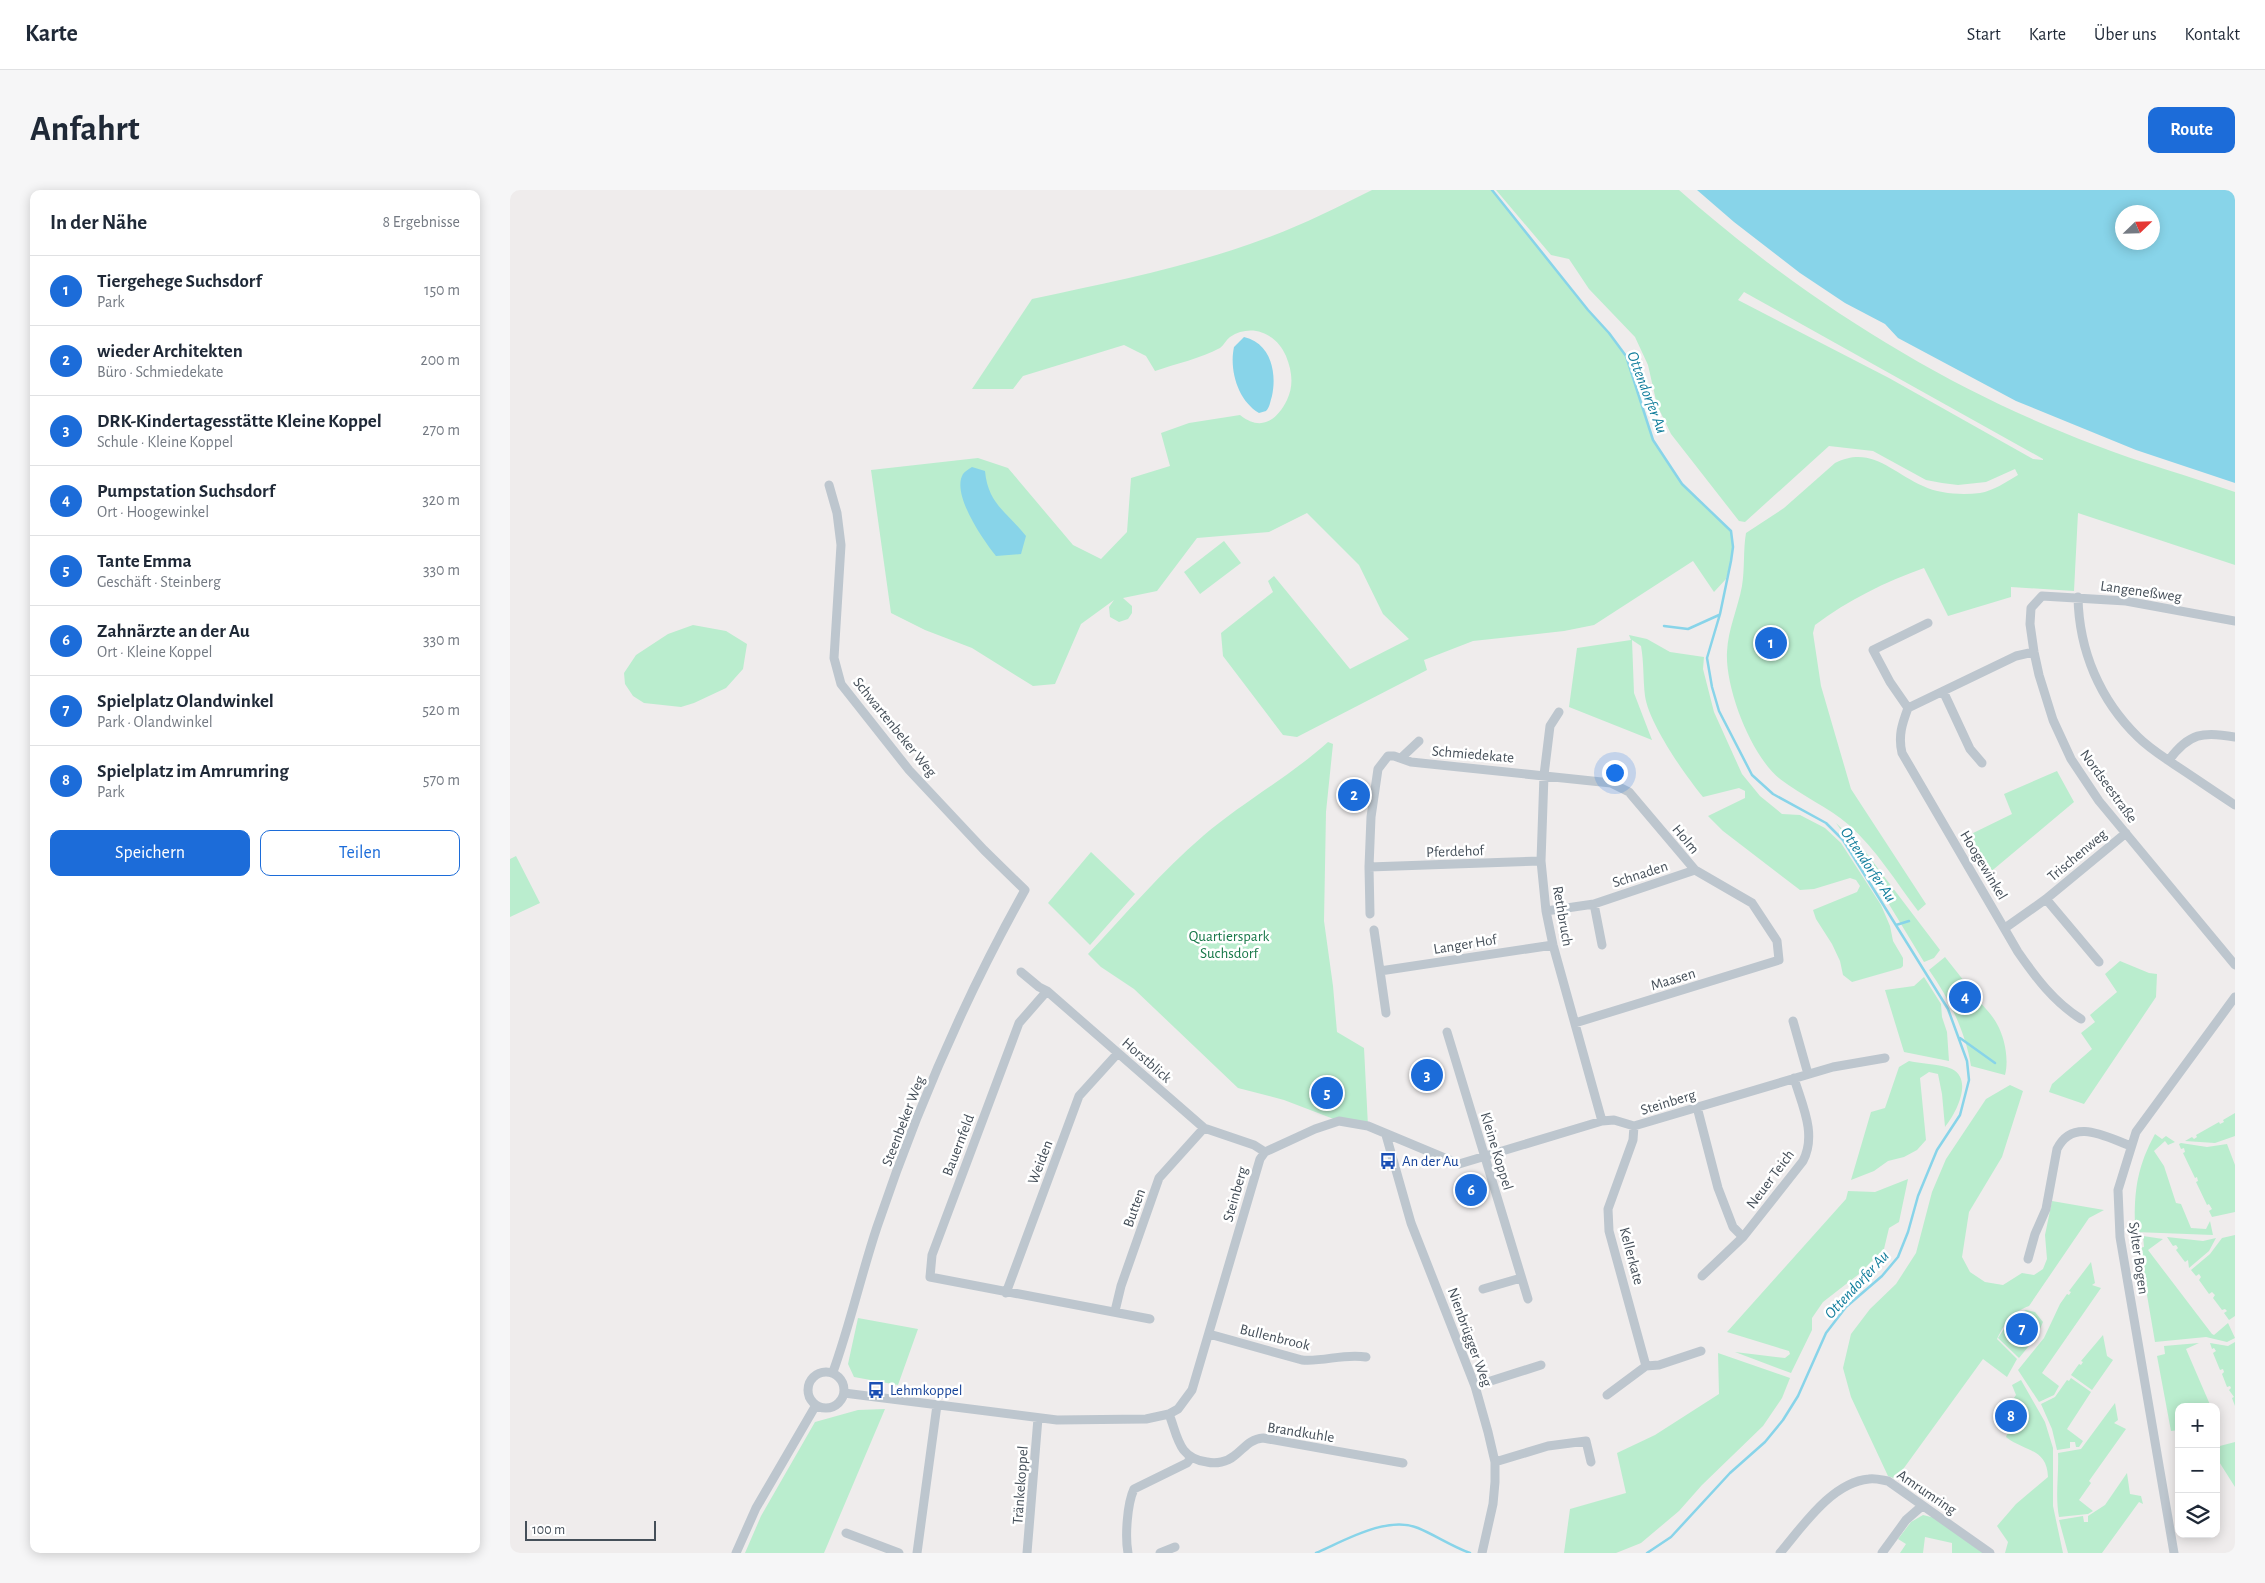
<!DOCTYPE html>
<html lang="de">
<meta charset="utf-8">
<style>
:root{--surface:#fff;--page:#f6f6f7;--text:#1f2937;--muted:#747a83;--line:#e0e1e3;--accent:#1c6cd9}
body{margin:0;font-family:"Alegreya Sans",sans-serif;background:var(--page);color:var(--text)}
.controls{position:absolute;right:15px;bottom:15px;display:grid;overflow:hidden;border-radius:10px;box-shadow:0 2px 12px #0003}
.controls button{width:45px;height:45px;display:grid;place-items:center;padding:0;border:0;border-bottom:1px solid var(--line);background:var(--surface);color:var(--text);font:25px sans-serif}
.compass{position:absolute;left:1605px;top:15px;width:45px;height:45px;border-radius:50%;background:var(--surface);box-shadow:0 2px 12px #0003;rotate:67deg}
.scale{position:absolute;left:15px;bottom:12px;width:131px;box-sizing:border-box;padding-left:5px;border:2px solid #454f59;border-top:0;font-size:14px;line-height:18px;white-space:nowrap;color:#454f59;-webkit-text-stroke:4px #fff;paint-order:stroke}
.you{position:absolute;left:1104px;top:582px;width:18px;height:18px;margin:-12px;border:4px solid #fff;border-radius:50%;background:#1a73e8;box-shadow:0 0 0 8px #1a73e833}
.badge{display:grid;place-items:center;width:32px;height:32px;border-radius:50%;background:var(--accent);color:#fff;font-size:16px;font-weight:700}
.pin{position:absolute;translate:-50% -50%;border:2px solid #fff;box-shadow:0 1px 5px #0006}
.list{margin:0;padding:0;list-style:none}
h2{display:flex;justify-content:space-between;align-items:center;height:65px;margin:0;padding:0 20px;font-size:21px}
h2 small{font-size:16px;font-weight:400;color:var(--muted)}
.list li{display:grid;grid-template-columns:32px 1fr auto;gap:15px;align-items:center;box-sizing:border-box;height:70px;padding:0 20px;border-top:1px solid var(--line)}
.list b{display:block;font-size:19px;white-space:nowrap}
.list p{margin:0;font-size:16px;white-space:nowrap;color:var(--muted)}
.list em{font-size:16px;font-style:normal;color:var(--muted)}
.actions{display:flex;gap:10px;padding:15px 20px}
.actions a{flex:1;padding:11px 0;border:1px solid var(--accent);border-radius:10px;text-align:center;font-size:18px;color:var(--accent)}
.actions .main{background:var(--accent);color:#fff}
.icon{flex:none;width:28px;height:28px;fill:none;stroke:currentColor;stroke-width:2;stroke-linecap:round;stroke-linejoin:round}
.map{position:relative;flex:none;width:1725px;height:1363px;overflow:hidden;border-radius:10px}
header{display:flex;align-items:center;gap:30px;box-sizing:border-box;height:70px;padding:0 25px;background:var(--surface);border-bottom:1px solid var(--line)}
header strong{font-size:24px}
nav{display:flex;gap:28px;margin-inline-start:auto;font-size:18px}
.intro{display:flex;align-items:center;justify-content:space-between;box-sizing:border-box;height:120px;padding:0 30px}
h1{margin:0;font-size:35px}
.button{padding:12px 22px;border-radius:10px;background:var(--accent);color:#fff;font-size:18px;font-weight:700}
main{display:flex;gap:30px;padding:0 30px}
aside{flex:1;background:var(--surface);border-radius:10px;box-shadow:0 2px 12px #0003}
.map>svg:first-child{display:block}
</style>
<header>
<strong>Karte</strong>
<nav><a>Start</a><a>Karte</a><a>Über uns</a><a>Kontakt</a></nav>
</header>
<div class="intro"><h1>Anfahrt</h1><a class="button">Route</a></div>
<main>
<aside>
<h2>In der Nähe<small>8 Ergebnisse</small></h2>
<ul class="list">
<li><span class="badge">1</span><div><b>Tiergehege Suchsdorf</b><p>Park</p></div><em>150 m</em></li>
<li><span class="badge">2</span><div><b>wieder Architekten</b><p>Büro · Schmiedekate</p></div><em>200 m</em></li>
<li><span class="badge">3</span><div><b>DRK-Kindertagesstätte Kleine Koppel</b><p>Schule · Kleine Koppel</p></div><em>270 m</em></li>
<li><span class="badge">4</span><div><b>Pumpstation Suchsdorf</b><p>Ort · Hoogewinkel</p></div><em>320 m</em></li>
<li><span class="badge">5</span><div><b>Tante Emma</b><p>Geschäft · Steinberg</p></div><em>330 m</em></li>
<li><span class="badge">6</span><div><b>Zahnärzte an der Au</b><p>Ort · Kleine Koppel</p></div><em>330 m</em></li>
<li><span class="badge">7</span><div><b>Spielplatz Olandwinkel</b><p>Park · Olandwinkel</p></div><em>520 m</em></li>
<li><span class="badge">8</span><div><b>Spielplatz im Amrumring</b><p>Park</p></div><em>570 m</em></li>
</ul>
<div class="actions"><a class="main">Speichern</a><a>Teilen</a></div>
</aside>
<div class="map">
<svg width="1725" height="1363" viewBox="0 0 1725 1363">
<rect width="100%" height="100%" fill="#efecec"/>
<path fill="#baedce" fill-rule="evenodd" d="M862,0H982L1078,120L1099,143L1116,166L1143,250L1172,294L1221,341L1223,357L1221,371L1216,389L1204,402L1183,371L1084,435L1054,441L963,451L914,470L917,480L787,547L773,545L713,466L711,443L763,402L758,391L764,386L840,479L899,449L873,424L849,375L797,323L759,342L687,348L647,401L613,408L622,416V423L618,429L609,432L600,427L599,417L604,410L571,434L545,494L523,496L462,458L415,440L381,423L361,280L468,268L498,278L563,355L591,369L617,342L621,288L660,276L651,243L679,233L730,225C750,241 766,232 777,210C784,195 782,181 776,166C766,143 741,133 720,147C716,150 714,155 710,158C692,168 665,174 645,181L636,166L614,155L513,186L503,199H462L522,109C596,93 669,79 740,54C782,40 822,20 862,0Z
M986,0H1169C1290,107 1433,198 1585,255C1631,273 1679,286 1725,302V375L1568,323L1564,401L1501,397V407L1438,426L1414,378C1375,392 1338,410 1305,435L1303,443L1311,496L1341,599L1416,714L1408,721C1386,692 1366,659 1339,635C1318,617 1292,606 1270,589C1241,566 1215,498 1217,462C1218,439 1228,418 1232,396C1235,378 1233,360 1236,343L1274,318L1325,273C1361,255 1381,282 1413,296C1429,304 1452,305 1470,303C1483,301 1496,292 1508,285L1505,279L1476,292L1448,295L1432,293L1416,290L1363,261L1319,256L1235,332L1229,331L1161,244L1147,215L1138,175L1125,147L1079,99L1059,69L1041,65ZM1234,102L1533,269V270L1523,269L1379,188L1228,110Z
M714,351L731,373L690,404L674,382Z
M183,435L216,441L237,454L233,479L216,498L184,513L171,517L134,513L123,506L115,494L114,483L126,465L158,444Z
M1119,445L1137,449L1160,462L1194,467L1193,479L1204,522L1232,584L1250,606L1272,624L1290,625L1315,638L1331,653L1371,715L1380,736L1383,751L1393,768V776L1391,778L1342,792L1333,785L1330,771L1322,754L1306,729L1303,720L1347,702L1350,696L1346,690L1340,688L1304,699L1290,700L1213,641L1198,626L1235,608V601L1229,598L1193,607C1175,585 1139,534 1135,506C1133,489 1134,473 1131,456L1122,450L1124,503L1142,550L1059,517L1067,458L1121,450Z
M818,552L823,554L816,622L814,731L823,796L827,842L854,858L858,936L829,931L774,910L728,898L624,799L591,777L578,764C616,724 651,682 693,646C733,612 779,587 818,552Z
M1547,581L1564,612L1478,684L1455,647L1502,624L1494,604Z
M1326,633L1354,660L1430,760L1424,768L1414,772L1351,668Z
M581,662L625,704L580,755L538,713Z
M6,666L30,713L0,727V669Z
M1435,767L1458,796L1445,806L1456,821L1469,811C1475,818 1483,826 1487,834C1495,848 1499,870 1495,885L1461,876C1456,843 1439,808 1419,780Z
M1610,771L1639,783L1647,784L1646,807L1574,914L1539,902L1542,894L1582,859L1571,843L1585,832L1580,825L1607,802L1595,784Z
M1414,787L1431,814L1432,827L1437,842L1439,871L1394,862L1375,800L1404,796Z
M1399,871C1412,874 1430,874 1442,879C1464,890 1445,925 1435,937L1432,904L1428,884L1419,882L1410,888L1416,950L1407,960L1394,967L1378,971L1364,981L1341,990L1361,922L1375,918L1389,877Z
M1500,895L1513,901L1492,967L1459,1022L1452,1067L1460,1082L1475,1092L1493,1095L1512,1083L1524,1085L1533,1079L1537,1069L1535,1045L1542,1011L1594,1020L1579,1028L1519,1116C1501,1123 1495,1133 1487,1149L1507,1169L1497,1187L1473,1169L1386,1289L1378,1286L1341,1207L1333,1178L1341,1144L1360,1119L1386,1094L1406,1063L1422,1002L1436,969L1476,909Z
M1725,923V946L1705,953L1675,951L1682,947L1684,949L1687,947L1686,945L1709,932L1710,934L1714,932L1713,930Z
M1645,944L1652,949L1656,946L1665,952L1658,955L1655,951L1644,961L1654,976L1666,1013L1671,1014L1681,1038L1696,1039L1700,1031L1703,1045L1625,1042C1624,1003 1626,979 1645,944Z
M1671,953L1697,957L1717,954L1725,975V1022L1702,1027L1699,1021L1702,1019L1699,1014L1697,1015L1686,992L1688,991L1687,987L1685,988L1673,963L1675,962L1674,958L1671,959L1669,954Z
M1398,989L1389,1032L1379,1038L1374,1059L1349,1084L1313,1112L1302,1128V1140L1281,1183L1225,1162L1275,1168L1280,1164L1279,1161L1217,1142L1336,1009L1338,1001L1365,1002Z
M1725,1045V1126L1719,1130L1714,1123L1717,1121L1715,1119L1712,1120L1703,1108L1705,1105L1702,1102L1699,1104L1689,1090L1691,1087L1689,1084L1686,1086L1681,1080L1700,1064L1712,1048Z
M1633,1046L1653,1049L1638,1060L1702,1144L1704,1145L1718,1133L1725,1148L1717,1152L1696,1147L1645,1152L1629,1058L1634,1057Z
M1657,1047L1693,1051L1706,1048L1699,1061L1679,1078L1678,1070L1675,1072L1666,1060L1668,1058L1666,1055L1663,1056Z
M1581,1072L1585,1093L1582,1095L1591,1098L1532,1183L1549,1196L1544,1205L1529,1212L1508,1180L1534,1148L1550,1114L1557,1104L1559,1105L1561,1102L1559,1101Z
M1516,1120L1525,1122L1533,1132L1527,1146L1509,1168L1488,1148C1496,1136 1502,1125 1516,1120Z
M348,1128L408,1139L388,1195L344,1187L338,1174Z
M1593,1145L1597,1166L1603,1170L1582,1200L1561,1185L1569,1174L1571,1175L1573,1172L1571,1171Z
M1725,1152V1216L1722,1208L1724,1207L1719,1200L1721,1198L1720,1196L1717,1197L1712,1184L1714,1182L1713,1179L1710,1180L1703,1163L1706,1161L1704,1158L1702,1159L1700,1153L1718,1156Z
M1689,1153L1676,1159L1701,1217H1669V1240L1661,1241L1647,1166L1655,1164L1654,1156Z
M1208,1163L1280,1188L1272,1208L1253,1236L1192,1295L1169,1321L1131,1353L1106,1363H1054L1060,1319L1116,1303L1107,1263L1145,1245L1209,1204Z
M1561,1188L1581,1202L1557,1239L1573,1251L1569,1257H1566L1565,1252H1560V1258L1547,1260L1542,1239L1531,1214L1545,1207L1557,1190L1559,1191Z
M1511,1190L1535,1232L1543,1258V1316L1553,1363H1495L1498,1352L1487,1336L1506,1314L1538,1287C1537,1258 1515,1262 1496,1247L1502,1232L1494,1238L1490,1235L1488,1228L1491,1224L1486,1220L1487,1218H1497L1506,1205L1502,1195Z
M1605,1213L1608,1230L1604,1233L1616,1239L1579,1291L1581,1293L1569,1310L1583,1321L1578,1324L1549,1327C1545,1306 1549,1284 1548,1263L1571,1259Z
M375,1219L314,1363H235L251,1326L305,1232L348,1220Z
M1725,1252V1297L1706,1267V1257Z
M1617,1283L1620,1304L1631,1306L1633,1314L1629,1312L1592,1363H1558L1549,1330L1573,1326L1574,1332H1578V1326L1595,1315Z
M1413,1325L1425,1328L1473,1363H1442V1353L1415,1347L1413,1363H1390L1396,1354L1388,1349L1401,1332Z"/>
<path fill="#88d4e9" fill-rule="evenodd" d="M1187,0H1725V293L1626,260L1506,211L1388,148L1375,134L1335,113L1290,83L1224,32ZM1612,22H1642V52H1612Z
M734,147C761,153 767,183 762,206C760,212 760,217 756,221L749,223C728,211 719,180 724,157Z
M462,277L475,281C478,314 497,322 516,346L511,364L486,366C473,350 441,304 453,284C455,281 459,279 462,277Z"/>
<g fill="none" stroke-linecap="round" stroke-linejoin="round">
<path stroke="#88d4e9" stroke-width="2.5" d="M982,0L1078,120L1099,143L1116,166L1143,250L1172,294L1221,341L1223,357L1221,371L1210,424L1197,468L1202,497L1209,521L1242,585L1263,604L1316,633L1333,650L1438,819L1457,871L1459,890L1450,925L1427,960L1408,1006L1398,1042L1388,1067L1372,1086L1336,1117L1316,1143L1288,1206L1273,1230L1255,1252L1220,1283L1161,1347L1137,1363
M1154,436L1178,439L1209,425
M1386,735L1399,731
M1450,848L1485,873
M806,1363C834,1351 877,1325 908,1338C925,1345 941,1356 960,1363"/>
<path stroke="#bdc6ce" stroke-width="9" d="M319,295L327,323L331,355L324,468L331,494L399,580L474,660L515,700C455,807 406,921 367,1037C351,1085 340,1135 323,1182
M1568,407C1569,461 1590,510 1628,547C1639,558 1652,566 1665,575C1685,588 1705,602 1725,615
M1725,431L1616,411L1532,406L1521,418L1520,434L1524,462L1529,485L1543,530L1561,569L1589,611L1725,775
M1524,462L1506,466L1398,518C1392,534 1388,546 1392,563L1508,762C1526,788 1544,812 1571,829
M1433,501L1460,559L1472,573
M1398,518L1380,492L1363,460L1418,433
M1049,522L1040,536L1034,585L1031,671L1036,721L1043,755L1092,931
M891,568L909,551
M1659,570C1679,543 1693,541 1725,547
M859,677L861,627L868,579L878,566H884L901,572L1101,593L1119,602L1185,680L1242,713L1267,751L1269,770L1065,833
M1536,709L1589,772
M1084,714L1092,755
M1036,721L1084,714L1185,680
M860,724L859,677L1031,671
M1495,738L1536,709L1616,643
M864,740L870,781
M511,782L529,797L537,801L694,938L744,955L755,962
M537,801L509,833L422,1065L420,1087L640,1129
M876,823L870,781L1043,755
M1283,831L1298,884
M937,842L1018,1109
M1187,917L1208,998L1223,1037L1233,1047
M1124,936L1123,950L1098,1019L1099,1041L1136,1176L1149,1175L1191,1161
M876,945L901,1033L965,1196L978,1242L985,1272V1292L983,1314L972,1363
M1518,1069L1525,1044L1536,1019L1547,959C1563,927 1596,947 1621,956
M1192,1086L1233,1047L1293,971C1307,944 1292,915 1284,888
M973,1099L1011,1088
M496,1103L569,906L608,863
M605,1121L611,1096L649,988L694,938
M699,1144L792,1170C814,1172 834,1163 856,1167
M298 1200a18 18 0 1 1 36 0a18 18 0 1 1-36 0Z
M965,1196L1031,1175
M334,1203L547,1230L636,1229L659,1224L668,1219L682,1200L750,969L755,962L805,939L829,931L858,936L949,974L1092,931L1104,930L1124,936L1323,877L1375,868
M1097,1205L1136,1176
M659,1224C668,1247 668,1268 697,1272C706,1274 717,1272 724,1266C734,1259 739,1249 753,1248L893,1273
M985,1272L1038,1256L1076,1251L1081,1272
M336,1343L389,1363
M226,1363L246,1318L306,1215
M407,1363L427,1215
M517,1363L528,1228
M618,1363C615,1347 617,1314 624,1299L677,1273L681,1268
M650,1363L665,1357
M1270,1363C1292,1337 1322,1292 1359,1289C1365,1288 1372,1290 1378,1291L1480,1363
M1372,1363L1396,1330L1412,1316
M1664,1363L1610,1047L1608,1000L1626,942L1725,807"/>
</g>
<defs>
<g id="bus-bare" transform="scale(1.35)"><path d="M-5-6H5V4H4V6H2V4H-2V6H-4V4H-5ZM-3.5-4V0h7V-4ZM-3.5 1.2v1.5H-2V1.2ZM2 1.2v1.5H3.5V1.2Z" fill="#1a4fb4" stroke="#fff" stroke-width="2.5" paint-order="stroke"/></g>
</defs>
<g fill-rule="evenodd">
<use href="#bus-bare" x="878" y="971"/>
<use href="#bus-bare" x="366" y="1200"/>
</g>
<g text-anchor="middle" stroke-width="5" stroke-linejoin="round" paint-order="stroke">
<g font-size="15" fill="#454f59" stroke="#fff">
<text transform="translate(1631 401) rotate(8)" y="5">Langeneßweg</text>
<text transform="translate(385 537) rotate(51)" y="5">Schwartenbeker Weg</text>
<text transform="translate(963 564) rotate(5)" y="5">Schmiedekate</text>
<text transform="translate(1599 596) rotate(54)" y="5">Nordseestraße</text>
<text transform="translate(1176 649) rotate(50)" y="5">Holm</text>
<text transform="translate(945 661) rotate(-2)" y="5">Pferdehof</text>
<text transform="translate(1567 665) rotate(-40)" y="5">Trischenweg</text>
<text transform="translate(1474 675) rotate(59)" y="5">Hoogewinkel</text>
<text transform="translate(1130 684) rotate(-18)" y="5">Schnaden</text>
<text transform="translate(1053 726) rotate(80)" y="5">Rethbruch</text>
<text transform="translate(955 754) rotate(-9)" y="5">Langer Hof</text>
<text transform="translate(1163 789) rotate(-17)" y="5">Maasen</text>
<text transform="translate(637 870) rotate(41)" y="5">Horstblick</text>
<text transform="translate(1158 912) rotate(-17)" y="5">Steinberg</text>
<text transform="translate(393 931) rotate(-69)" y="5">Steenbeker Weg</text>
<text transform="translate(448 955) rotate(-69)" y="5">Bauernfeld</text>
<text transform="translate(987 961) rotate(73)" y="5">Kleine Koppel</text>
<text transform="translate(530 972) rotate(-69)" y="5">Weiden</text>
<text transform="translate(1260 989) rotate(-53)" y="5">Neuer Teich</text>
<text transform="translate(725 1004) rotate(-74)" y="5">Steinberg</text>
<text transform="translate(624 1018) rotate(-70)" y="5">Butten</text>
<text transform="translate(1122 1066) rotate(75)" y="5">Kellerkate</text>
<text transform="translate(1629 1068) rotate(82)" y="5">Sylter Bogen</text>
<text transform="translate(765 1147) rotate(14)" y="5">Bullenbrook</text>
<text transform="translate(960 1147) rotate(70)" y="5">Nienbrügger Weg</text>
<text transform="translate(791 1242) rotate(9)" y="5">Brandkuhle</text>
<text transform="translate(510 1295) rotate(-86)" y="5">Tränkekoppel</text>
<text transform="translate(1417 1302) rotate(34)" y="5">Amrumring</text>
</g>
<g font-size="15" fill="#187849" stroke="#fff">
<text x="719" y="751">Quartierspark<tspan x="719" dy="17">Suchsdorf</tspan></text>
</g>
<g font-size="15" fill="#164399" stroke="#fff" text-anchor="start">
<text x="892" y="976">An der Au</text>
<text x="380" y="1205">Lehmkoppel</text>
</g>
<g font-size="16" font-style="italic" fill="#0f7c9b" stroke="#fff">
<text transform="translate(1138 202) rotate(69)" y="6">Ottendorfer Au</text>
<text transform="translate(1359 674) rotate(56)" y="6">Ottendorfer Au</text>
<text transform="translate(1346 1094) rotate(-47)" y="6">Ottendorfer Au</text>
</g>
</g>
</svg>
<div class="controls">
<button>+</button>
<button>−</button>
<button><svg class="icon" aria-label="layers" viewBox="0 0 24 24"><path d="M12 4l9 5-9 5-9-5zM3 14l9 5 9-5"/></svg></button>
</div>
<svg class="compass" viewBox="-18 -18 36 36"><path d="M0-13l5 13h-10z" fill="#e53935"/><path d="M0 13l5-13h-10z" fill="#747a83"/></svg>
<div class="scale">100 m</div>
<div class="you"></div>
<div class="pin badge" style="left:1261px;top:453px">1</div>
<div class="pin badge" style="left:844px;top:605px">2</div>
<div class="pin badge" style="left:917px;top:885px">3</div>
<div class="pin badge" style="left:1455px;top:807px">4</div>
<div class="pin badge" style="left:817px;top:903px">5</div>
<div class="pin badge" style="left:961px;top:1000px">6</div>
<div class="pin badge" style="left:1512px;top:1139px">7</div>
<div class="pin badge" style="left:1501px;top:1226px">8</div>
</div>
</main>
